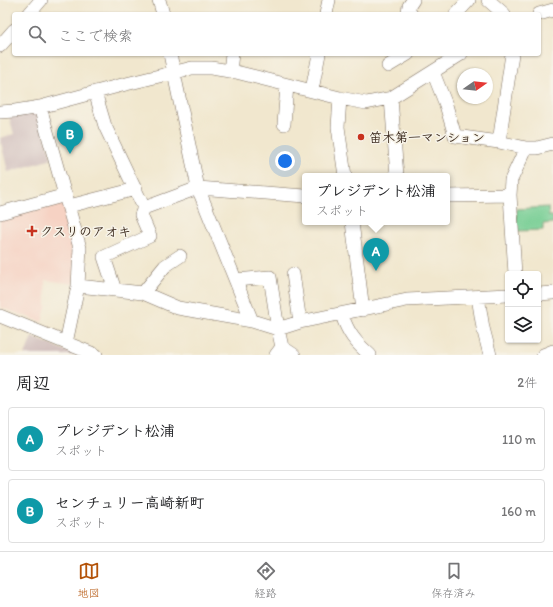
<!DOCTYPE html>
<html lang="ja">
<meta charset="utf-8">
<style>
:root{--surface:#fff;--page:#f2f2f2;--text:#202124;--muted:#757577;--line:#e0e0e0;--accent:#b45309}
body{margin:0;font-family:Itim,"Klee One",sans-serif;background:var(--page);color:var(--text)}
.controls{position:absolute;right:12px;bottom:12px;display:grid;overflow:hidden;border-radius:4px;box-shadow:0 1px 3px #0004}
.controls button{width:36px;height:36px;display:grid;place-items:center;padding:0;border:0;border-bottom:1px solid var(--line);background:var(--surface);color:var(--text);font:20px sans-serif}
.compass{position:absolute;left:457px;top:68px;width:36px;height:36px;border-radius:50%;background:var(--surface);box-shadow:0 1px 3px #0004;rotate:76deg}
.you{position:absolute;left:285px;top:161px;width:14px;height:14px;margin:-10px;border:3px solid #fff;border-radius:50%;background:#1a73e8;box-shadow:0 0 0 6px #1a73e833}
.badge{display:grid;place-items:center;width:26px;height:26px;border-radius:50%;background:var(--accent);color:#fff;font-size:13px;font-weight:700}
.pin{position:absolute;translate:-50% -33px;filter:drop-shadow(0 1px 2px #0008)}
.pin::after{content:'';position:absolute;top:21px;width:14px;height:12px;background:inherit;clip-path:polygon(0 0,100% 0,50% 100%)}
.popup{position:absolute;left:302px;top:173px;width:148px;height:52px;box-sizing:border-box;display:grid;place-content:center;border-radius:4px;background:var(--surface);filter:drop-shadow(0 1px 3px #0005);font-size:13px;white-space:nowrap;color:var(--muted)}
.popup b{font-size:15px;color:var(--text)}
.popup::after{content:'';position:absolute;left:50%;top:100%;margin-left:-8px;border:8px solid transparent;border-top-color:var(--surface)}
.list{margin:0;padding:0;list-style:none}
h2{display:flex;justify-content:space-between;align-items:center;height:52px;margin:0;padding:0 16px;font-size:17px}
h2 small{font-size:13px;font-weight:400;color:var(--muted)}
.list li{display:grid;grid-template-columns:26px 1fr auto;gap:12px;align-items:center;box-sizing:border-box;height:64px;margin:0 8px 8px;padding:0 8px;border:1px solid var(--line);border-radius:4px}
.list b{display:block;font-size:15px;white-space:nowrap}
.list p{margin:0;font-size:13px;white-space:nowrap;color:var(--muted)}
.list em{font-size:13px;font-style:normal;color:var(--muted)}
.icon{flex:none;width:22px;height:22px;fill:none;stroke:currentColor;stroke-width:2;stroke-linecap:round;stroke-linejoin:round}
.map{position:relative;flex:none;width:553px;height:355px;overflow:hidden}
.search{position:absolute;background:var(--surface);box-shadow:0 1px 3px #0004;left:12px;right:12px;top:12px;height:44px;display:flex;align-items:center;gap:10px;box-sizing:border-box;padding:0 14px;border-radius:4px;color:var(--muted);font-size:15px}
.sheet{height:196px;background:var(--surface)}
nav{display:flex;justify-content:space-around;align-items:center;box-sizing:border-box;height:56px;border-top:1px solid var(--line);background:var(--surface);font-size:11px;color:var(--muted)}
nav a{display:grid;justify-items:center;gap:2px}
nav .on{color:var(--accent)}
.map>svg:first-child{display:block}
</style>
<div class="map">
<svg width="553" height="355" viewBox="0 0 553 355">
<rect width="100%" height="100%" fill="#f7f3e8"/>
<filter id="ink" filterUnits="userSpaceOnUse"><feTurbulence type="fractalNoise" baseFrequency=".025" numOctaves="2"/><feDisplacementMap in="SourceGraphic" scale="8" xChannelSelector="R" yChannelSelector="G"/><feConvolveMatrix kernelMatrix="1 2 1 2 8 2 1 2 1" color-interpolation-filters="sRGB"/></filter>
<filter id="wash" filterUnits="userSpaceOnUse"><feTurbulence type="fractalNoise" baseFrequency=".012" numOctaves="4" result="noise"/><feDisplacementMap in="SourceGraphic" scale="16" xChannelSelector="R" yChannelSelector="G"/><feGaussianBlur stdDeviation="0.9" result="paint"/><feColorMatrix in="noise" values="0 0 0 0 0 0 0 0 0 0 0 0 0 0 0 0 0 1.4 0 .05"/><feComposite in="paint" operator="in"/></filter>
<g filter="url(#wash)">
<rect width="100%" height="100%" fill="#f1e7ce"/>
<path fill="#f6d2c3" d="M63,198L77,246L74,284L45,280L46,308L42,322L0,307V216Z"/>
<path fill="#d1bfbd" d="M37,111L52,159L8,172L0,138L14,134L9,116Z
M32,337L76,355H25Z"/>
<path fill="#75cd93" stroke="#587c58" d="M548,207L549,216H553V223L543,224V230L517,231L516,209Z"/>
</g>
<g filter="url(#ink)">
<g fill="none" stroke-linecap="round" stroke-linejoin="round">
<g stroke="#7b6c5c" stroke-width="14">
<path id="minor" d="M159,0L163,14
M488,0L504,14
M29,14L41,0
M326,14L329,0
M411,14L408,11L409,6L413,0
M456,14L469,0
M539,14L553,10
M0,46L14,30
M170,54L198,188L252,321
M388,66L408,54
M230,71L232,54
M433,72L446,105L455,136L499,142L526,148H537L553,144
M312,90L319,54
M95,92L105,126L144,208
M340,98L338,127L345,176
M391,98L397,176
M40,107L80,248L78,286L66,343
M0,112L15,111L40,107L122,85L192,68H211L236,72L340,98L366,103L391,98L461,54
M284,124L287,85
M499,142L512,54
M447,196L510,195
M69,206L136,189
M0,213L66,195
M352,222L363,310
M293,274L300,322
M515,274L510,195L511,180L526,148
M236,280L270,277L278,329L282,347
M78,286L143,293L178,308L252,321L278,329L300,322L407,300L508,295
M115,290L104,257L150,236L141,215L144,208L198,188L305,196
M143,293L165,266L180,256
M538,294L553,293
M478,297L483,328L490,355
M342,315C348,333 355,342 370,355
M0,316L96,355
M276,355L282,347L294,355
M543,355L553,351"/>
</g>
<use href="#minor" stroke="#fff" stroke-width="13"/>
</g>
</g>
<g fill="#c8321e" stroke="#f7f3e8" stroke-width="1.5">
<circle cx="361" cy="137" r="4"/>
<path d="M30 225h4v4h4v4h-4v4h-4v-4h-4v-4h4z"/>
</g>
<g text-anchor="middle" stroke-width="3" stroke-linejoin="round" paint-order="stroke">
<g font-size="13" font-weight="bold" fill="#3b2a1e" stroke="#f7f3e8" text-anchor="start">
<text x="369" y="142">笛木第一マンション</text>
<text x="40" y="236">クスリのアオキ</text>
</g>
</g>
</svg>
<div class="controls">
<button><svg class="icon" aria-label="locate" viewBox="0 0 24 24"><circle cx="12" cy="12" r="6"/><path d="M12 2v4M12 18v4M2 12h4M18 12h4"/></svg></button>
<button><svg class="icon" aria-label="layers" viewBox="0 0 24 24"><path d="M12 4l9 5-9 5-9-5zM3 14l9 5 9-5"/></svg></button>
</div>
<svg class="compass" viewBox="-18 -18 36 36"><path d="M0-13l5 13h-10z" fill="#e53935"/><path d="M0 13l5-13h-10z" fill="#757577"/></svg>
<div class="you"></div>
<div class="pin badge" style="left:376px;top:271px;background:#0f9aa8">A</div>
<div class="popup"><b>プレジデント松浦</b>スポット</div>
<div class="pin badge" style="left:70px;top:154px;background:#0f9aa8">B</div>
<div class="search"><svg class="icon" aria-label="search" viewBox="0 0 24 24"><circle cx="10" cy="10" r="6"/><path d="M15 15l6 6"/></svg>ここで検索</div>
</div>
<section class="sheet">
<h2>周辺<small>2件</small></h2>
<ul class="list">
<li><span class="badge" style="background:#0f9aa8">A</span><div><b>プレジデント松浦</b><p>スポット</p></div><em>110 m</em></li>
<li><span class="badge" style="background:#0f9aa8">B</span><div><b>センチュリー高崎新町</b><p>スポット</p></div><em>160 m</em></li>
</ul>
</section>
<nav>
<a class="on"><svg class="icon" aria-label="map" viewBox="0 0 24 24"><path d="M3 6l6-2 6 2 6-2v14l-6 2-6-2-6 2zM9 4v14M15 6v14"/></svg>地図</a>
<a><svg class="icon" aria-label="directions" viewBox="0 0 24 24"><path d="M12 3l9 9-9 9-9-9zM9 14v-3h6M13 9l2 2-2 2"/></svg>経路</a>
<a><svg class="icon" aria-label="saved" viewBox="0 0 24 24"><path d="M7 4h10v16l-5-4-5 4z"/></svg>保存済み</a>
</nav>
